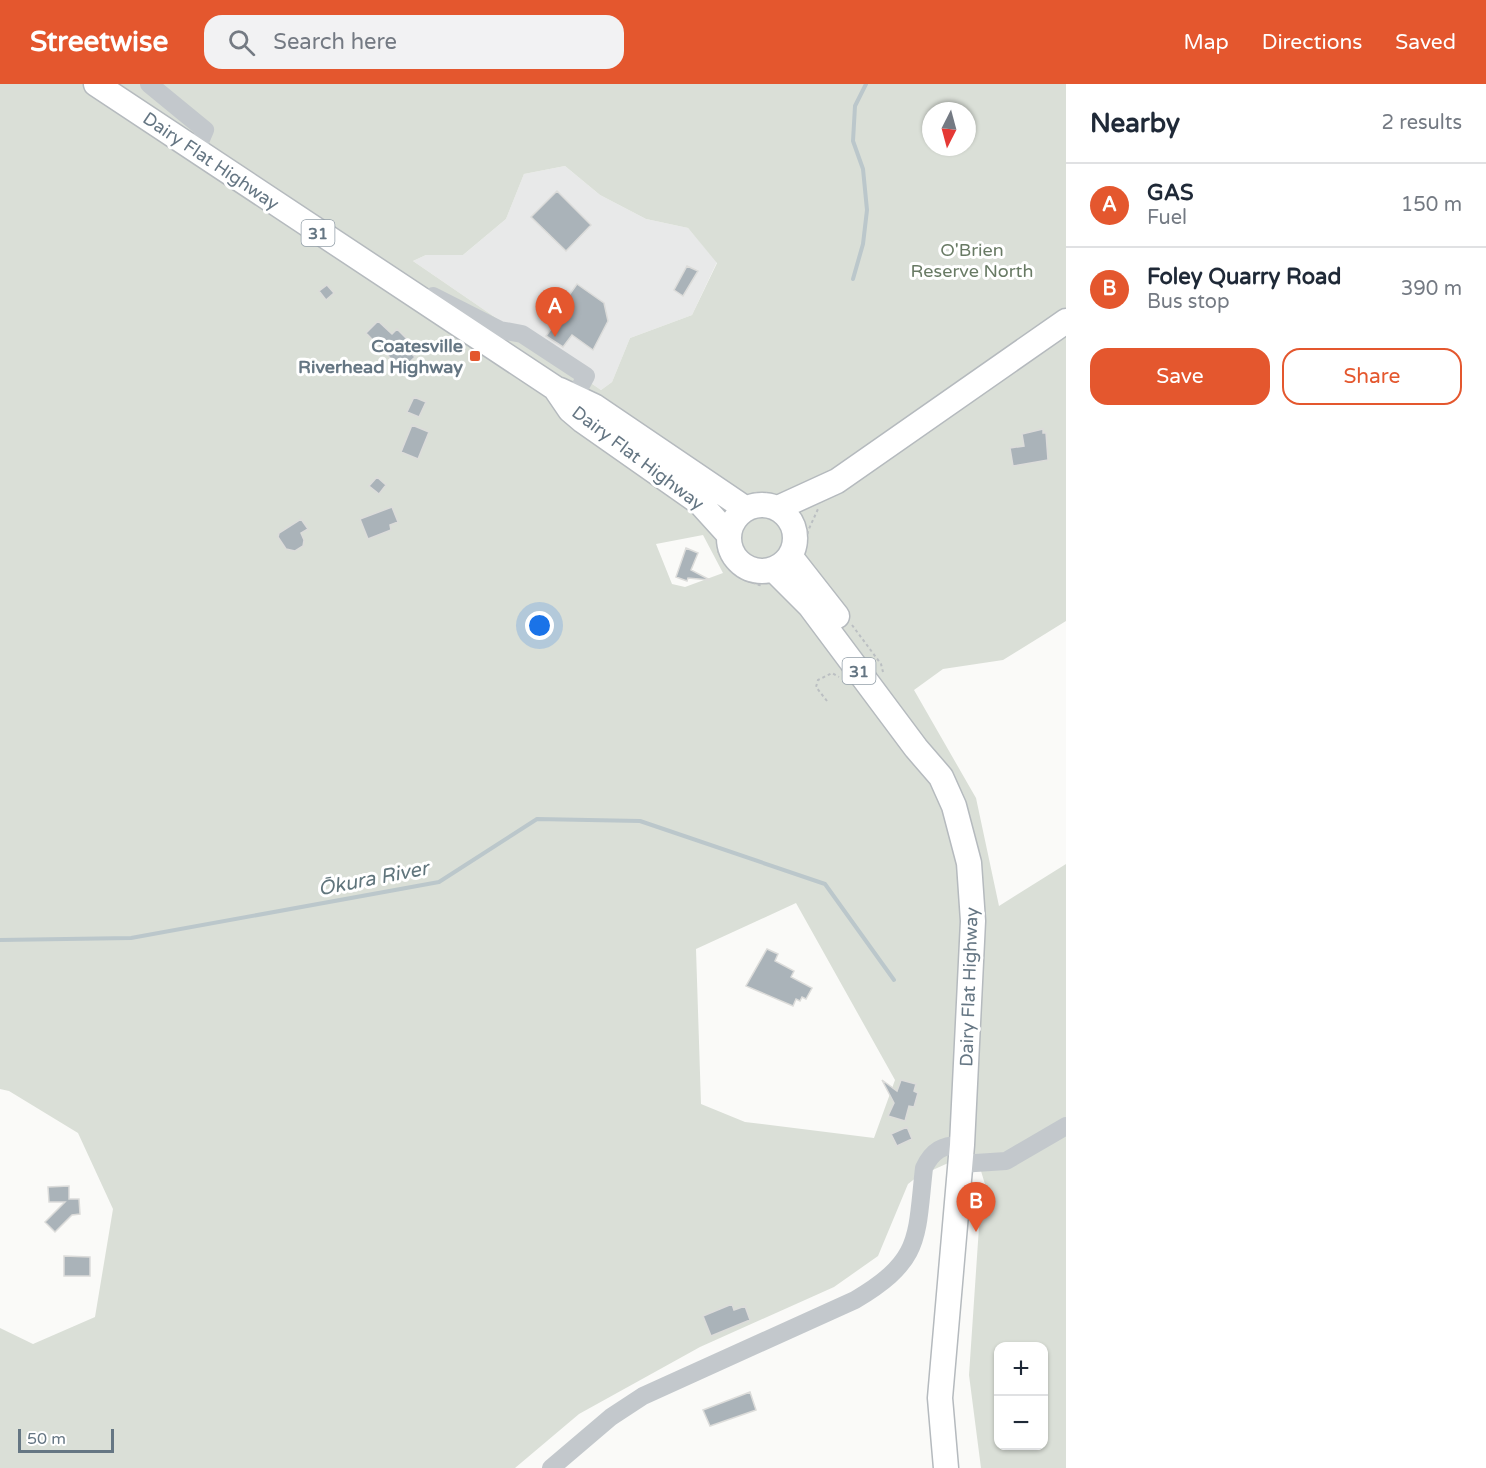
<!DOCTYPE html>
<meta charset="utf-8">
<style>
:root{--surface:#fff;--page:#f2f2f3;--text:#1f2937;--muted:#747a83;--line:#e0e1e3;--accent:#e4572e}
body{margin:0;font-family:"Varela Round",sans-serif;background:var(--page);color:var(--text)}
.controls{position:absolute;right:18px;bottom:18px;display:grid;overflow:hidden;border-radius:12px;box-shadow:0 2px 4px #0004}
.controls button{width:54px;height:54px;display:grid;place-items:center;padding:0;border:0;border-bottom:2px solid var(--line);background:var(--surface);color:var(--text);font:30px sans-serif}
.compass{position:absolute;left:922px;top:18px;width:54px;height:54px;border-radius:50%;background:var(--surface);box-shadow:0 2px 4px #0004;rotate:186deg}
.scale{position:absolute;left:18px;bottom:15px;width:96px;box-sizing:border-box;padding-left:6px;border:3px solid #657683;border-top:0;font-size:16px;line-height:21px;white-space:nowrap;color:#657683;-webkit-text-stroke:4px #fff;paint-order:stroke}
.you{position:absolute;left:540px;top:542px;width:21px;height:21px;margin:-15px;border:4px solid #fff;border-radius:50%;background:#1a73e8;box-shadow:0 0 0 9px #1a73e833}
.badge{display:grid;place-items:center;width:39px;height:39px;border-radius:50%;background:var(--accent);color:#fff;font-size:20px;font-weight:700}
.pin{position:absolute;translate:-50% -50px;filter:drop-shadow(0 2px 3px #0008)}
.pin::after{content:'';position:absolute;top:32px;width:21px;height:18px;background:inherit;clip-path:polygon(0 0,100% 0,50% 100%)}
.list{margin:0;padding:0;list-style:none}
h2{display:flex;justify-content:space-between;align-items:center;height:78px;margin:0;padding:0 24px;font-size:26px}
h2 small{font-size:20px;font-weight:400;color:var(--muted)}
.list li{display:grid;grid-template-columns:39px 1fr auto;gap:18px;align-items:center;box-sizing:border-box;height:84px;padding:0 24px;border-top:2px solid var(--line)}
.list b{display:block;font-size:22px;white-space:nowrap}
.list p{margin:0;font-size:20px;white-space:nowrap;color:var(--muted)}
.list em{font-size:20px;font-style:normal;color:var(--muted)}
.actions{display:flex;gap:12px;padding:18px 24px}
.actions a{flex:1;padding:14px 0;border:2px solid var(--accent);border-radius:18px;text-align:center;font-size:21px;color:var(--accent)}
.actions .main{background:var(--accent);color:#fff}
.icon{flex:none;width:33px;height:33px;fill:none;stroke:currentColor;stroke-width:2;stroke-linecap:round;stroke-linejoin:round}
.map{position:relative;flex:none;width:1066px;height:1384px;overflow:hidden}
header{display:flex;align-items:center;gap:36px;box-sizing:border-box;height:84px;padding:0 30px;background:var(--accent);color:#fff}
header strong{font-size:28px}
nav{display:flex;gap:33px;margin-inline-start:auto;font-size:21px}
.search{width:420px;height:54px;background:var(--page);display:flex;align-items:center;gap:15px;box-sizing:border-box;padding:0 21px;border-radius:18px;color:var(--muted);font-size:22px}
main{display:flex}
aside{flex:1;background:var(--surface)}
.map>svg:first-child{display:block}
</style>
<header>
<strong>Streetwise</strong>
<div class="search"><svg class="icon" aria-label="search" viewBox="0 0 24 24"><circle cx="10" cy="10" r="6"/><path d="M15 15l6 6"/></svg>Search here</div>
<nav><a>Map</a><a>Directions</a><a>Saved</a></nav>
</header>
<main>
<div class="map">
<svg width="1066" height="1384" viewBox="0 0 1066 1384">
<rect width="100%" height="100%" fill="#fafaf8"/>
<path fill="#e8e9e9" d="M565,82L600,111L646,135L688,144L717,178L692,231L630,254L612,298L601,306L413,177L426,171H463L506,135L524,90Z"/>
<path fill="#dadfd7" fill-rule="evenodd" d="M0,0H1066V537L1003,576L943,585L914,606L976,714L999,822L1066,780V1384H981L969,1291L979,1143L987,1107L981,1087L955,1076L917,1093L908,1100L878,1172L834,1203L700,1263L579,1330L515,1384H0V1244L33,1260L95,1233L113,1125L78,1049L9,1007L0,1005ZM931,27H967V63H931ZM565,82L600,111L646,135L688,144L717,179L692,231L630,254L612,298L601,306L413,177L426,171H463L506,135L524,90ZM703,451L723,489L685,503L672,500L656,460ZM796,819L895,996L874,1054L745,1038L701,1020L696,865ZM998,1262H1044V1362H998Z"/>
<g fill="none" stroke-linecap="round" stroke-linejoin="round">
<path stroke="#bbc7cb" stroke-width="4" d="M853,195L863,160L867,126L863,85L853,57L855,22L866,0
M0,856L131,854L439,798L537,735L640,737L825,800L894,896"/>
</g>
<path fill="#aab3b9" stroke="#dcdcda" stroke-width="1.5" d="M557,107L591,141L566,167L531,133Z
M687,182L698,187L683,212L674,206Z
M577,200L604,219L608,237L593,266L572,251L563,263L546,252L555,240L551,237Z
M327,201L334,209L326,216L319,207Z
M378,237L392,250L397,245L413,261L408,266L415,273L398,289L390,280L393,277L366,249Z
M414,313L426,318L419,333L407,328Z
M412,341L429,348L418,375L401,368Z
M1043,345V349H1046L1048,376L1013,382L1010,364L1024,362L1022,350Z
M377,393L386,401L379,410L369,402Z
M392,423L398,438L390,441L391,446L368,455L360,435Z
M301,435L308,445L301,449L304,456L303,462L295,467L286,465L278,453L279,449Z
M686,464L698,469L691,486L710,496L688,494L687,497L676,493Z
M767,865L778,870L775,877L794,887L791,893L812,904L806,915L802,913L800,917L796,915L793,922L746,902Z
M882,996L897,1007L901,996L916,1000L914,1007L918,1009L914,1023L909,1022L905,1037L888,1032L894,1019Z
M907,1043L912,1055L897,1062L891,1050Z
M69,1102V1115H79L80,1130L72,1131L55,1148L45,1138L65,1118H49L48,1103Z
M64,1172L90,1173V1192H64Z
M732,1220L734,1226L745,1222L750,1236L711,1252L703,1232Z
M750,1308L756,1326L710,1342L703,1326Z"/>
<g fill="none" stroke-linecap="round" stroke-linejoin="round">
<g stroke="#b5babe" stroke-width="27">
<path id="major" d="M96,0L555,304L570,326L583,337L700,419L729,451
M560,306L594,322L746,425
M729 454a33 33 0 1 1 66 0a33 33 0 1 1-66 0Z
M778,424L837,397L1066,237
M790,472L837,532
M773,485L810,522L916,664L941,693L954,722L969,779L973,837L962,1061L940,1314L946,1384"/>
</g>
<path stroke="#bbbfc2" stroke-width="2" stroke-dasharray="3 3" stroke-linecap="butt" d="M754,409H767
M806,462L808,447L818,425
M718,467C728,488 740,496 763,502
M852,541L881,580L883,588
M827,617L816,603L818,596L832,589L839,593"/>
<path stroke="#c3c8cc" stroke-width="18" d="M149,0L205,46L196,67
M433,212L500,246L522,250L586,292L575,312
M960,1080L1006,1077L1066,1042
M551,1384L611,1333L643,1312L855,1216C922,1176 916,1155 924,1084C932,1067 943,1060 962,1061"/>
<use href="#major" stroke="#fff" stroke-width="24"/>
</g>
<rect fill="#e4572e" stroke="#fff" stroke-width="2" x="469" y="266" width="12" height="12" rx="3"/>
<g text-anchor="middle" stroke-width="6" stroke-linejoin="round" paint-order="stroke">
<g fill="#fff" stroke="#939fa8" stroke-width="1.5">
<rect x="301.5" y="136" width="33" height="26" rx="4.5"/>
<rect x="842.5" y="574" width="33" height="26" rx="4.5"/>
</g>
<g font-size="16" font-weight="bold" fill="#657683">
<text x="318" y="155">31</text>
<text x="859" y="593">31</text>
</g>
<g font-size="18" fill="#657683" stroke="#fff">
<text transform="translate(211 77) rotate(34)" y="6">Dairy Flat Highway</text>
<text transform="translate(638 374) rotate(37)" y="6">Dairy Flat Highway</text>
<text transform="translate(969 903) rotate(-88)" y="6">Dairy Flat Highway</text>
</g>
<g font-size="18" fill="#687a64" stroke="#fff">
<text x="972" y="172">O'Brien<tspan x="972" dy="21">Reserve North</tspan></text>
</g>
<g font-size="18" font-weight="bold" fill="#657683" stroke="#fff" text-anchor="end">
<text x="463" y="268">Coatesville<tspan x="463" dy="21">Riverhead Highway</tspan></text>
</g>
<g font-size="20" font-style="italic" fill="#60757c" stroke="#fff">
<text transform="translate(373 794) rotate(-11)" y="7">Ōkura River</text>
</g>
</g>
</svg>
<div class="controls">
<button>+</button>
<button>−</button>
</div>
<svg class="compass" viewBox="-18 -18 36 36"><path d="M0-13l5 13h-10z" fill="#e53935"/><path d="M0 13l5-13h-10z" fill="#747a83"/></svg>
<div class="scale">50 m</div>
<div class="you"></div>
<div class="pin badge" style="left:555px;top:253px">A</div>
<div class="pin badge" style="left:976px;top:1148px">B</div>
</div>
<aside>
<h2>Nearby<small>2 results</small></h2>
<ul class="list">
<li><span class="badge">A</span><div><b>GAS</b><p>Fuel</p></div><em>150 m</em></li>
<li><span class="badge">B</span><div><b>Foley Quarry Road</b><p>Bus stop</p></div><em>390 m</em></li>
</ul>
<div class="actions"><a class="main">Save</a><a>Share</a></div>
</aside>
</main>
